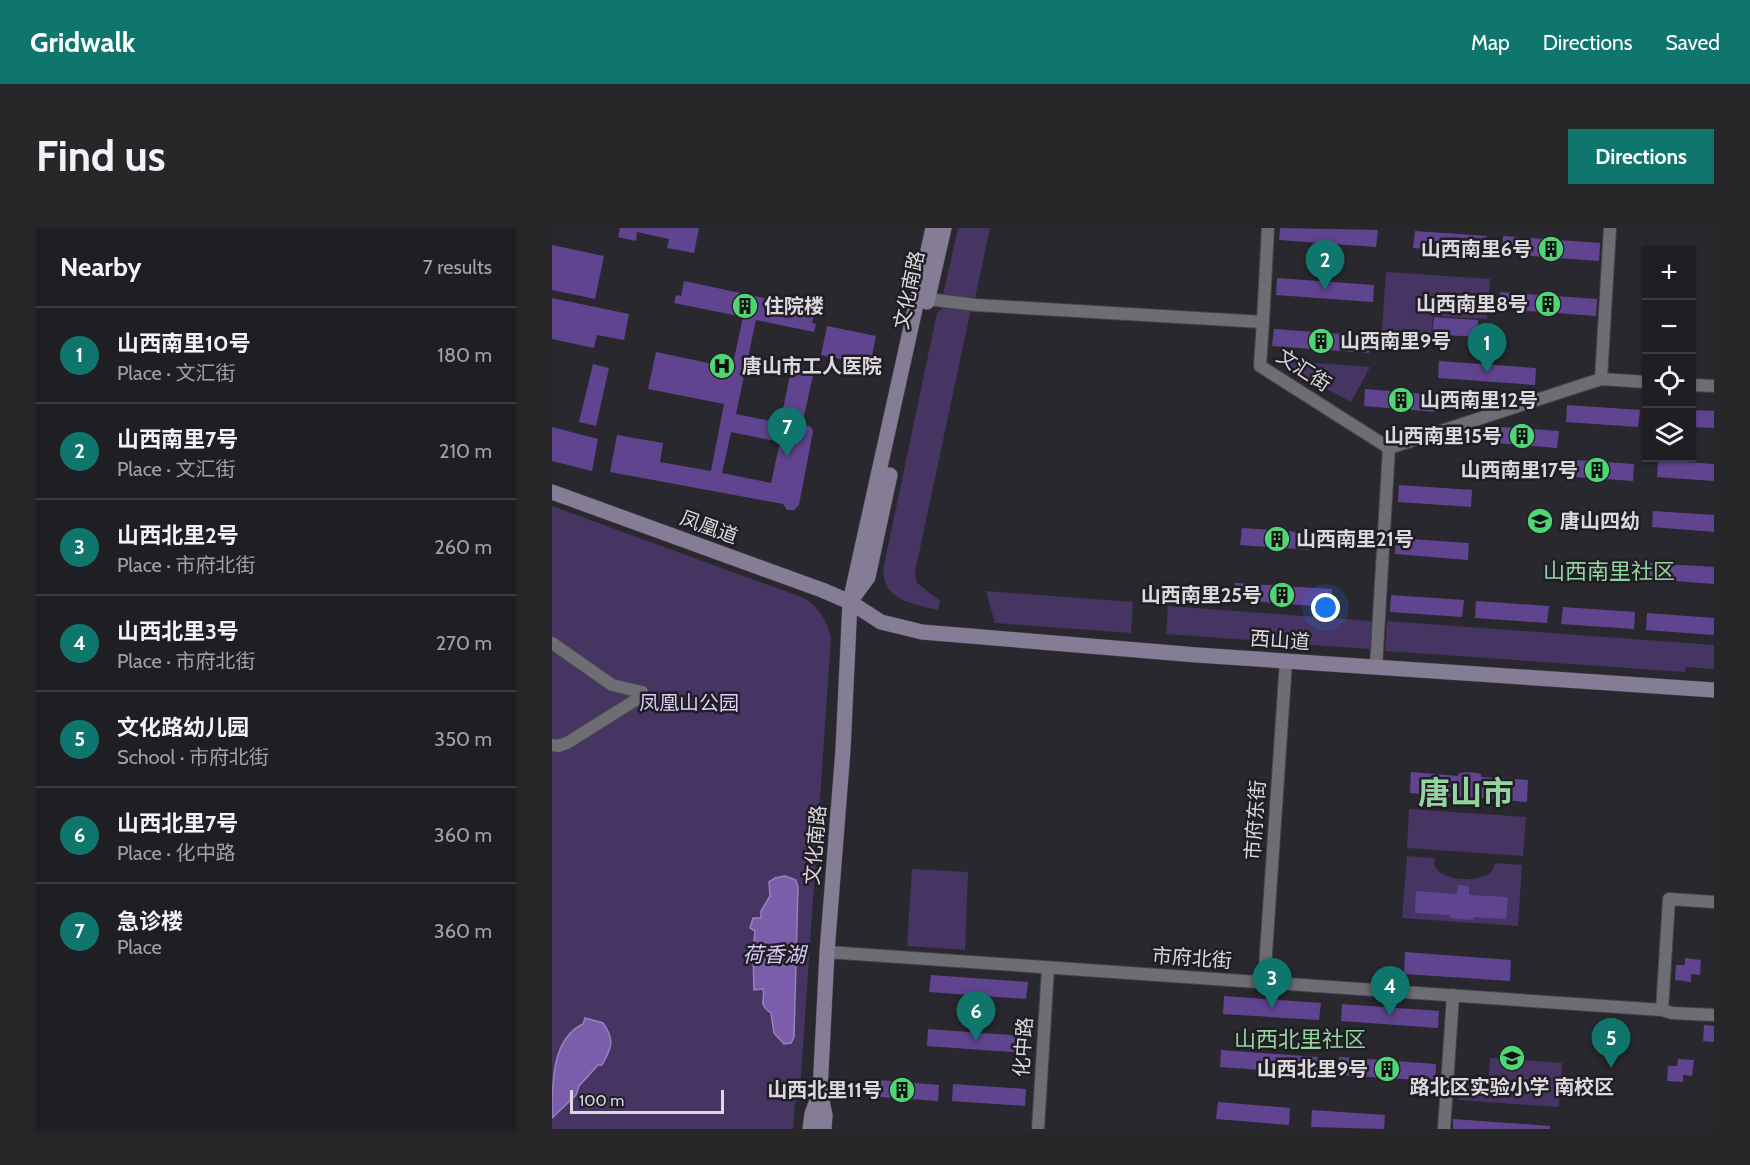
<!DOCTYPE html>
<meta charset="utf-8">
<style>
:root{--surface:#1f1e22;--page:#27272a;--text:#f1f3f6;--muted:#a1a2a5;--line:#3c3c40;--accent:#0f766e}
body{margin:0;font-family:Cabin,"Noto Sans SC",sans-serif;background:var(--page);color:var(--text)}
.controls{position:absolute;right:18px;top:18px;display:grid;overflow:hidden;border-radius:0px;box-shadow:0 2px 4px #0004}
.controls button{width:54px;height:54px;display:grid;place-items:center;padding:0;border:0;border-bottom:2px solid var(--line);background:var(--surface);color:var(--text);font:30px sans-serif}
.scale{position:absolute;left:18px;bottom:15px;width:154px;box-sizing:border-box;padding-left:6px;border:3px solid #dad9dd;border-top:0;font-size:16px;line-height:21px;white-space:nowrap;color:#dad9dd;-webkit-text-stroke:4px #201e24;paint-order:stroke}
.you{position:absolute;left:774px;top:380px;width:21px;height:21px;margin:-15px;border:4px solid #fff;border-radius:50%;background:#1a73e8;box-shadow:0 0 0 9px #1a73e833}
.badge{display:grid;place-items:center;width:39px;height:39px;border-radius:50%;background:var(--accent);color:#fff;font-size:20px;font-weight:700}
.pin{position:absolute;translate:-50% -50px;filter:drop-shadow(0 2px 3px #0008)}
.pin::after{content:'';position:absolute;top:32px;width:21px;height:18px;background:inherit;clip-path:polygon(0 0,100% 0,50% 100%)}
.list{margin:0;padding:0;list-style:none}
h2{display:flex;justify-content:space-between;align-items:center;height:78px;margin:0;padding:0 24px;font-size:26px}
h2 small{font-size:20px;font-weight:400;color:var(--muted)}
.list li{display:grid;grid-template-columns:39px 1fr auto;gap:18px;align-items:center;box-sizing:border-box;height:96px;padding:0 24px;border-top:2px solid var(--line)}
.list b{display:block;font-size:22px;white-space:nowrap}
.list p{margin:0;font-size:20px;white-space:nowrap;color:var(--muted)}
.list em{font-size:20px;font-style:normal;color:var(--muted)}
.icon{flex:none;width:33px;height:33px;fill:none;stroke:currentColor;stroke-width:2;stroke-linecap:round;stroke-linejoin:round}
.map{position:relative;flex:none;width:1162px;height:901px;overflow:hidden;border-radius:0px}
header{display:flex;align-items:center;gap:36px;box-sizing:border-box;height:84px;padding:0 30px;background:var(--accent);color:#fff}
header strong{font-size:28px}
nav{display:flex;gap:33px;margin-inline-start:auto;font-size:21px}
.intro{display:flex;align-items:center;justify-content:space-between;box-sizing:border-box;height:144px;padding:0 36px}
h1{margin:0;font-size:42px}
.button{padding:15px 27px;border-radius:0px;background:var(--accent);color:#fff;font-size:21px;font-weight:700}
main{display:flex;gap:36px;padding:0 36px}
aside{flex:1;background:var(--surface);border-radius:0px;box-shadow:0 2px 4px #0004}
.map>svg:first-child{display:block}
</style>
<header>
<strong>Gridwalk</strong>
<nav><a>Map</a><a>Directions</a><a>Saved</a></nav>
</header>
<div class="intro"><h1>Find us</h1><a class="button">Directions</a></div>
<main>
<aside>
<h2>Nearby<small>7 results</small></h2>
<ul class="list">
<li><span class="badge">1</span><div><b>山西南里10号</b><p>Place · 文汇街</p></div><em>180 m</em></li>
<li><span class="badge">2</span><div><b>山西南里7号</b><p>Place · 文汇街</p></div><em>210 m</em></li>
<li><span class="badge">3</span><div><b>山西北里2号</b><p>Place · 市府北街</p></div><em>260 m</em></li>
<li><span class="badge">4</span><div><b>山西北里3号</b><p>Place · 市府北街</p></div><em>270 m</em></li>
<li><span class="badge">5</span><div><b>文化路幼儿园</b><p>School · 市府北街</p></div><em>350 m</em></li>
<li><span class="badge">6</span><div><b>山西北里7号</b><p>Place · 化中路</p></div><em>360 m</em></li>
<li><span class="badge">7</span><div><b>急诊楼</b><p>Place</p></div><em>360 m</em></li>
</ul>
</aside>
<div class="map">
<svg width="1162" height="901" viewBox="0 0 1162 901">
<rect width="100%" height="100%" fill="#29282e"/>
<path fill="#463562" d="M406,0H438L423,70L391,67Z
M834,44L938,51L935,91L881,88L878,119L829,115Z
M391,80L419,81L363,344L365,355L388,373L386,382C370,378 341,374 334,356C332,352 332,346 331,342L385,85Z
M722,132L818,139L799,174Z
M0,278L252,370C267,379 275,393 279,410L248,862L243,875L241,901H0Z
M434,363L581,374L579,405L443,395Z
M616,378L820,393L818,421L614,406Z
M835,393L1162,417V441L1133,439V444L833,423Z
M857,581L974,589L971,628L855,620Z
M855,628L882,630C883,633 882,637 884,640C891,653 929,655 939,644C941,642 942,638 943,635L970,637L966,698L850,690Z
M360,641L416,644L413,722L355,718Z
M938,830L1010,835L1007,879L906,872L907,857L936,859Z"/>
<path fill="#7b5dac" stroke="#9882bb" stroke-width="1.5" d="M233,648L244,652L246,659L242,809L239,815L232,816L222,805L219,785C205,775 214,773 211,761L202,762L201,725L203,703L198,700L201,690H209V683L218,668L217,654L223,650Z
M33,790L51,795C63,812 60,819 50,837H46L27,858L24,867L0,890C0,855 0,810 31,796Z"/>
<path fill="#614490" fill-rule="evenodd" d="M68,0H147L142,25L115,20L117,11L85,4L84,13L66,9Z
M728,0L826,2L824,19L727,12Z
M863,3L935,8L934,25L861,20Z
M951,8L1048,15L1047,33L950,26Z
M0,17L52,28L43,71L0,62Z
M725,50L822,57L821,74L724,67Z
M132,53L263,81L260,95L264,96L262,104L204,92L184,186L228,195L240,138L262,143L250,197L258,198L261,203L247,277L242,282H235L231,276L58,244L65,207L111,215L108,234L159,243L172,176L96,161L104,124L180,140L191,89L122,75L124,67L129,68ZM179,204L228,214L219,255L170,245Z
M948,64L1045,71L1044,88L947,81Z
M0,70L77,86L72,112L45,107L42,120L0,111Z
M882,89L926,92L925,109L880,106Z
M275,98L324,108L318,137L269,127Z
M722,101L819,108L817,125L720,118Z
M887,133L984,140L983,157L886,150Z
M41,136L57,140L44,198L27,194Z
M813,161L886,167L884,184L812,178Z
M1015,177L1088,182L1086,199L1014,194Z
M1140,182L1162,183V200L1140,199Z
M934,198L1007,203L1005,220L933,214Z
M0,199L46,211L40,243L0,233Z
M1010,231L1082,236L1081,253L1008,248Z
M1106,232L1162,236V253L1105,249Z
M847,257L920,262L919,279L846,274Z
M1101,283L1162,287V304L1100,299Z
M690,300L762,305L761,322L688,317Z
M844,310L917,315L916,332L843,326Z
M1098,335L1162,339V356L1097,351Z
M683,355L780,361L778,379L681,372Z
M839,367L912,372L910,389L838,384Z
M924,373L997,378L995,395L923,390Z
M1011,379L1083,384L1082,401L1009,396Z
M1095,385L1162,390V407L1094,402Z
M859,544L906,548L907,545H911V544L925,545L929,546V549L976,552L975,574L928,570V574L905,572V569L858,565Z
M906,657L917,658V667L956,669L954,691L921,689V692L898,690V687L863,685L864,663L905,666Z
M853,724L959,732L958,753L852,746Z
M1133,730L1149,732L1148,747L1139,746V754L1123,752L1124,737H1133Z
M379,747L476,754L474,771L377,764Z
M672,768L769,775L767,792L671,786Z
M790,776L887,783L886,800L789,793Z
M1152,797L1162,798V814L1151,813Z
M376,801L473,808L472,825L375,818Z
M669,822L766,829L765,846L668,839Z
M787,829L884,836L883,853L786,847Z
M1126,831L1142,832L1140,848L1131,847V854L1115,853L1116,838H1125Z
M314,851L387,857L386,873L313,868Z
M401,856L474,861L473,878L400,873Z
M666,874L738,880L737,897L664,891Z
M760,882L833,887L832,901L759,899Z
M901,891L998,898V901H901Z"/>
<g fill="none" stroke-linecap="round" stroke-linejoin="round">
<g stroke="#46444a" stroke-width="14">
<path id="street" d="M376,71L424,77L711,94L708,138L837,220L1049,151L1094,154
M711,94L716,0
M1049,151L1058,0
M1140,157L1162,158
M0,415L60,457L90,464V468L15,515L6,518L0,517
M824,439L837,220
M275,724L1110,782L1120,785L1162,787
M712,754L734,433
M1110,782L1117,671L1162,674
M486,901L496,740
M892,901L901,767"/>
</g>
<g stroke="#46444a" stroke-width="16">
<path id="secondary" d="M375,74L392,0
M0,264L270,362L298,374L329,394L370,404L645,427L1162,462
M303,367L316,349L338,247
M258,901L260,886L268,864
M272,901L273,887L268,864L275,724L291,522L298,374L381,0"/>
</g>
<use href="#street" stroke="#6f6d74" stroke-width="12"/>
<use href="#secondary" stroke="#857c96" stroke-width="15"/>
</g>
<defs>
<g id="building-disc" transform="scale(1.35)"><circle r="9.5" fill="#4ed675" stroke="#201e24"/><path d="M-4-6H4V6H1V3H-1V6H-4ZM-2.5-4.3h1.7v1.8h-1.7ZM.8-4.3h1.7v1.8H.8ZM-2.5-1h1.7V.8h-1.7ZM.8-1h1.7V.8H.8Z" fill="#111"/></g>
<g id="hospital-disc" transform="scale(1.35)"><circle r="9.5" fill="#4ed675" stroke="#201e24"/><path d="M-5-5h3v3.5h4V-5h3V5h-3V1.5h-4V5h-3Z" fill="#111"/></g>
<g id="school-disc" transform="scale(1.35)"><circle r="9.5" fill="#4ed675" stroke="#201e24"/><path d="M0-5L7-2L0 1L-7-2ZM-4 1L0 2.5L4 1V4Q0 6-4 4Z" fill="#111"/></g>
</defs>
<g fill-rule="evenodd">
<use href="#building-disc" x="999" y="21"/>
<use href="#building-disc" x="996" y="76"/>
<use href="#building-disc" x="193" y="78"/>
<use href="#building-disc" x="769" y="113"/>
<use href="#hospital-disc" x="170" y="138"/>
<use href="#building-disc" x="849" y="172"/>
<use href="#building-disc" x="970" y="208"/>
<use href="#building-disc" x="1045" y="242"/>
<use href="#school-disc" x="988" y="293"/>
<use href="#building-disc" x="725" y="311"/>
<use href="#building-disc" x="730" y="367"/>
<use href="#school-disc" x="960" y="830"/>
<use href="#building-disc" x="835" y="841"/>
<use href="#building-disc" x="350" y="862"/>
</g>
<g text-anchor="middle" stroke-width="5" stroke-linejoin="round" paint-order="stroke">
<g font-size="20" font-weight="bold" fill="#dad9dd" stroke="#201e24" text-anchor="end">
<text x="980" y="28">山西南里6号</text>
<text x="976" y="83">山西南里8号</text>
<text x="212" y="85" text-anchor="start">住院楼</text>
<text x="788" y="120" text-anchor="start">山西南里9号</text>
<text x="190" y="145" text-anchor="start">唐山市工人医院</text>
<text x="868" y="179" text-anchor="start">山西南里12号</text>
<text x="950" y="215">山西南里15号</text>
<text x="1026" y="249">山西南里17号</text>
<text x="1008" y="300" text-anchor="start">唐山四幼</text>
<text x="744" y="318" text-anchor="start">山西南里21号</text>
<text x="710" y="374">山西南里25号</text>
<text x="816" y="848">山西北里9号</text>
<text x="960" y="866" text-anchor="middle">路北区实验小学 南校区</text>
<text x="330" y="869">山西北里11号</text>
</g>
<g font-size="20" fill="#dad9dd" stroke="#201e24">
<text transform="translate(357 62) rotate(-78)" y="7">文化南路</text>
<text transform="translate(752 142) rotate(33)" y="7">文汇街</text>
<text transform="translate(157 299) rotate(20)" y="7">凤凰道</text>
<text transform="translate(728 412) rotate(4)" y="7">西山道</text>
<text transform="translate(703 592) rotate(-86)" y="7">市府东街</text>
<text transform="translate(263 617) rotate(-85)" y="7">文化南路</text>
<text transform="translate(640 730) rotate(4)" y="7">市府北街</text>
<text transform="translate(471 819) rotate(-86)" y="7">化中路</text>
</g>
<g font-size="20" fill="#dbcdf9" stroke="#201e24">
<text x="137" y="482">凤凰山公园</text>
</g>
<g font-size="21" font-style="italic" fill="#d7caf5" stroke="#201e24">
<text x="222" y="734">荷香湖</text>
</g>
<g font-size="22" fill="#93d49f" stroke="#201e24">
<text x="1057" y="351">山西南里社区</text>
<text x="748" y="819">山西北里社区</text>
</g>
<g font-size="32" font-weight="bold" fill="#93d49f" stroke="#201e24">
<text x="914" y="576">唐山市</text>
</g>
</g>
</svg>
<div class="controls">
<button>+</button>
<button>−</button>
<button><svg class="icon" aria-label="locate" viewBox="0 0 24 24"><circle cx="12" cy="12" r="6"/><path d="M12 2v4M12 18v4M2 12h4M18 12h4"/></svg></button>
<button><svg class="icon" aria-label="layers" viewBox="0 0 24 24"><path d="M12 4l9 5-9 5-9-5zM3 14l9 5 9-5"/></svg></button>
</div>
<div class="scale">100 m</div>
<div class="you"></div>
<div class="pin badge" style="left:935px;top:145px">1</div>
<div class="pin badge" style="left:773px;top:62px">2</div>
<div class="pin badge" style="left:720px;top:780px">3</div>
<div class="pin badge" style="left:838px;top:788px">4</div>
<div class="pin badge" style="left:1059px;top:840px">5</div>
<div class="pin badge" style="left:424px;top:813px">6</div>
<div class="pin badge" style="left:235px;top:229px">7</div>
</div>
</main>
